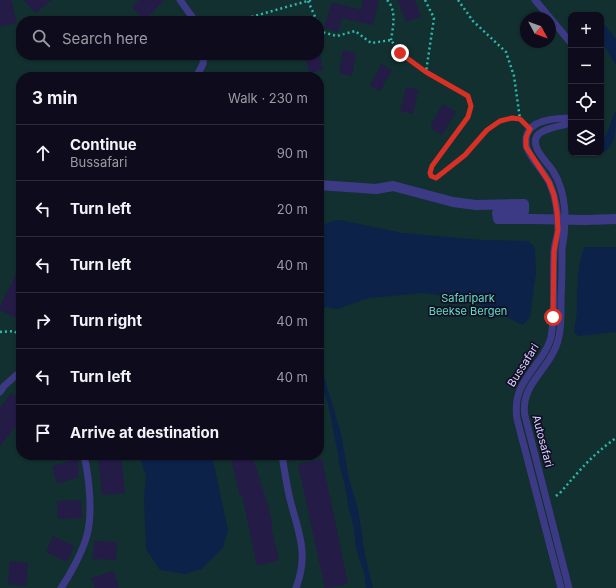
<!DOCTYPE html>
<meta charset="utf-8">
<style>
:root{--surface:#0e0b1c;--page:#1c1929;--text:#f1f3f6;--muted:#9b9ba3;--line:#2e2b3b}
body{margin:0;font-family:Inter,sans-serif;background:var(--page);color:var(--text)}
.controls{position:absolute;right:12px;top:12px;display:grid;overflow:hidden;border-radius:8px;box-shadow:0 1px 3px #0004}
.controls button{width:36px;height:36px;display:grid;place-items:center;padding:0;border:0;border-bottom:1px solid var(--line);background:var(--surface);color:var(--text);font:20px sans-serif}
.compass{position:absolute;left:520px;top:12px;width:36px;height:36px;border-radius:50%;background:var(--surface);box-shadow:0 1px 3px #0004;rotate:131deg}
.stop{position:absolute;width:12px;height:12px;margin:-9px;border:3px solid #d93025;border-radius:50%;background:#fff}
.stop.end{background:#d93025;border-color:#fff;box-shadow:0 1px 4px #0008}
.list{margin:0;padding:0;list-style:none}
h2{display:flex;justify-content:space-between;align-items:center;height:52px;margin:0;padding:0 16px;font-size:17px}
h2 small{font-size:13px;font-weight:400;color:var(--muted)}
.list li{display:grid;grid-template-columns:26px 1fr auto;gap:12px;align-items:center;box-sizing:border-box;height:56px;padding:0 16px;border-top:1px solid var(--line)}
.list b{display:block;font-size:15px;white-space:nowrap}
.list p{margin:0;font-size:13px;white-space:nowrap;color:var(--muted)}
.list em{font-size:13px;font-style:normal;color:var(--muted)}
.icon{flex:none;width:22px;height:22px;fill:none;stroke:currentColor;stroke-width:2;stroke-linecap:round;stroke-linejoin:round}
.map{position:relative;flex:none;width:616px;height:588px;overflow:hidden}
.search{position:absolute;background:var(--surface);box-shadow:0 1px 3px #0004;left:16px;top:16px;width:308px;height:44px;display:flex;align-items:center;gap:10px;box-sizing:border-box;padding:0 14px;border-radius:16px;color:var(--muted);font-size:15px}
.panel{position:absolute;background:var(--surface);box-shadow:0 1px 3px #0004;left:16px;top:72px;width:308px;height:388px;border-radius:16px}
.map>svg:first-child{display:block}
</style>
<div class="map">
<svg width="616" height="588" viewBox="0 0 616 588">
<rect width="100%" height="100%" fill="#130f26"/>
<path fill="#12302f" fill-rule="evenodd" d="M0,0H616V588H0ZM571,15H601V153H571ZM526,18H550V42H526ZM21,21H319V55H21ZM21,77H319V455H21Z"/>
<path fill="#0c2248" d="M601,20L616,39V65L601,41Z
M616,110C616,125 616,147 603,152L601,151V147Z
M340,220L403,233L483,240L529,241L535,248L536,273L530,317L523,325L479,304L450,297L423,293L368,298L338,309L325,307L319,314V227L332,221Z
M585,247H616V332L579,336L574,333C574,325 577,318 577,311C577,296 577,259 585,247Z
M319,359L341,434L349,479L358,509L365,555L373,588H366L364,573L356,548L354,529L348,505L345,486L339,463L338,454L328,404L319,376Z
M138,455H212L228,530L223,548L202,569L185,574L160,570L146,549L144,497L146,476L140,458Z"/>
<path fill="#241b47" d="M0,0H11L17,23L0,27Z
M24,0H52L35,13Z
M139,0H164L145,20L132,7Z
M363,0H379L373,25L342,18L338,32L324,28L332,2L361,10Z
M398,0H415L421,17L406,22Z
M343,50L356,53L352,76L339,73Z
M305,55H320L323,70L309,73Z
M381,64L392,70L380,91L370,86Z
M406,87L419,90L413,114L400,111Z
M443,104L456,112L442,135L431,128V124Z
M21,264V320L0,310V306Z
M11,393L21,401V419L0,447V408Z
M98,455H121L125,493L102,495Z
M230,455H252L269,509L273,527H271L279,560L257,566L242,495L240,496Z
M78,459L79,477L57,484L52,466Z
M322,459L348,584L328,588H325L298,464Z
M81,500L82,518L58,519L57,501Z
M53,536L74,546L67,562L46,552Z
M94,541L117,542L116,560L93,559Z
M10,561L28,563L26,586L8,584Z
M114,571L119,588H95L91,578Z"/>
<g fill="none" stroke-linecap="round" stroke-linejoin="round">
<path stroke="#2fb8b0" stroke-width="2.5" stroke-dasharray="2 3" stroke-linecap="butt" d="M387,0C397,10 393,27 391,40
M425,0L434,18L426,72L468,96L471,106L468,117L432,166L430,173L431,176L436,177C446,170 456,163 465,154C482,139 494,114 520,119
M458,0L473,21L506,52L514,76L520,119
M308,1L317,21
M237,21L311,0
M319,24L322,32L337,36L355,31L371,43L391,40L400,53L426,72
M0,332L14,331L21,336
M556,496L560,493C579,471 592,455 616,438"/>
<path stroke="#3d3a85" stroke-width="7" d="M180,0L195,21
M535,0L571,43
M196,77L203,64L204,55
M0,392L4,386L21,371
M282,455C284,468 286,481 289,495C297,530 310,551 296,588
M61,588C70,575 83,551 87,535C93,513 89,477 84,455
M561,588L517,419C513,392 525,380 540,359C545,352 549,345 551,337C556,310 552,280 554,252C554,244 558,237 558,228C558,213 556,198 550,184C544,171 532,161 527,148C526,146 526,142 526,139C527,120 556,118 571,118
M569,588L525,416C520,388 543,374 554,351C562,335 561,316 561,299C562,282 562,266 562,249C567,224 567,193 553,171C547,162 530,147 537,136C542,128 562,126 571,123"/>
<path stroke="#3d3a85" stroke-width="10" d="M319,185L376,189L393,186L453,202L476,205L524,204V211L497,213L498,219H534
M585,220L616,219"/>
<path stroke="#3d3a85" stroke-width="10" d="M534,219L585,220"/>
</g>
<g fill="none" stroke-linecap="round" stroke-linejoin="round">
<path stroke="#d93025" stroke-width="5" d="M400,53L426,72L468,96L471,106L468,117L432,166L430,173L431,176L436,178L465,155L487,130L500,121L512,118L520,119L530,129L526,137V147L549,182L554,195L557,212L558,230L554,251L553,317"/>
</g>
<g text-anchor="middle" stroke-width="3.5" stroke-linejoin="round" paint-order="stroke">
<g font-size="11" fill="#5fe0c0" stroke="#130f26">
<text x="468" y="302">Safaripark<tspan x="468" dy="13">Beekse Bergen</tspan></text>
</g>
<g font-size="11" fill="#d9d4ff" stroke="#130f26">
<text transform="translate(523 365) rotate(-58)" y="4">Bussafari</text>
<text transform="translate(543 441) rotate(75)" y="4">Autosafari</text>
</g>
</g>
</svg>
<div class="controls">
<button>+</button>
<button>−</button>
<button><svg class="icon" aria-label="locate" viewBox="0 0 24 24"><circle cx="12" cy="12" r="6"/><path d="M12 2v4M12 18v4M2 12h4M18 12h4"/></svg></button>
<button><svg class="icon" aria-label="layers" viewBox="0 0 24 24"><path d="M12 4l9 5-9 5-9-5zM3 14l9 5 9-5"/></svg></button>
</div>
<svg class="compass" viewBox="-18 -18 36 36"><path d="M0-13l5 13h-10z" fill="#e53935"/><path d="M0 13l5-13h-10z" fill="#9b9ba3"/></svg>
<div class="stop" style="left:553px;top:317px"></div>
<div class="stop end" style="left:400px;top:53px"></div>
<div class="search"><svg class="icon" aria-label="search" viewBox="0 0 24 24"><circle cx="10" cy="10" r="6"/><path d="M15 15l6 6"/></svg>Search here</div>
<section class="panel">
<h2>3 min<small>Walk · 230 m</small></h2>
<ul class="list">
<li><svg class="icon" aria-label="ahead" viewBox="0 0 24 24"><path d="M12 20V5M6 11l6-6 6 6"/></svg><div><b>Continue</b><p>Bussafari</p></div><em>90 m</em></li>
<li><svg class="icon" aria-label="left" viewBox="0 0 24 24"><path d="M17 20v-9H6M10 6l-5 5 5 5"/></svg><div><b>Turn left</b></div><em>20 m</em></li>
<li><svg class="icon" aria-label="left" viewBox="0 0 24 24"><path d="M17 20v-9H6M10 6l-5 5 5 5"/></svg><div><b>Turn left</b></div><em>40 m</em></li>
<li><svg class="icon" aria-label="right" viewBox="0 0 24 24"><path d="M7 20v-9h11M14 6l5 5-5 5"/></svg><div><b>Turn right</b></div><em>40 m</em></li>
<li><svg class="icon" aria-label="left" viewBox="0 0 24 24"><path d="M17 20v-9H6M10 6l-5 5 5 5"/></svg><div><b>Turn left</b></div><em>40 m</em></li>
<li><svg class="icon" aria-label="arrive" viewBox="0 0 24 24"><path d="M6 21V4h12l-3 4 3 4H6"/></svg><div><b>Arrive at destination</b></div></li>
</ul>
</section>
</div>
